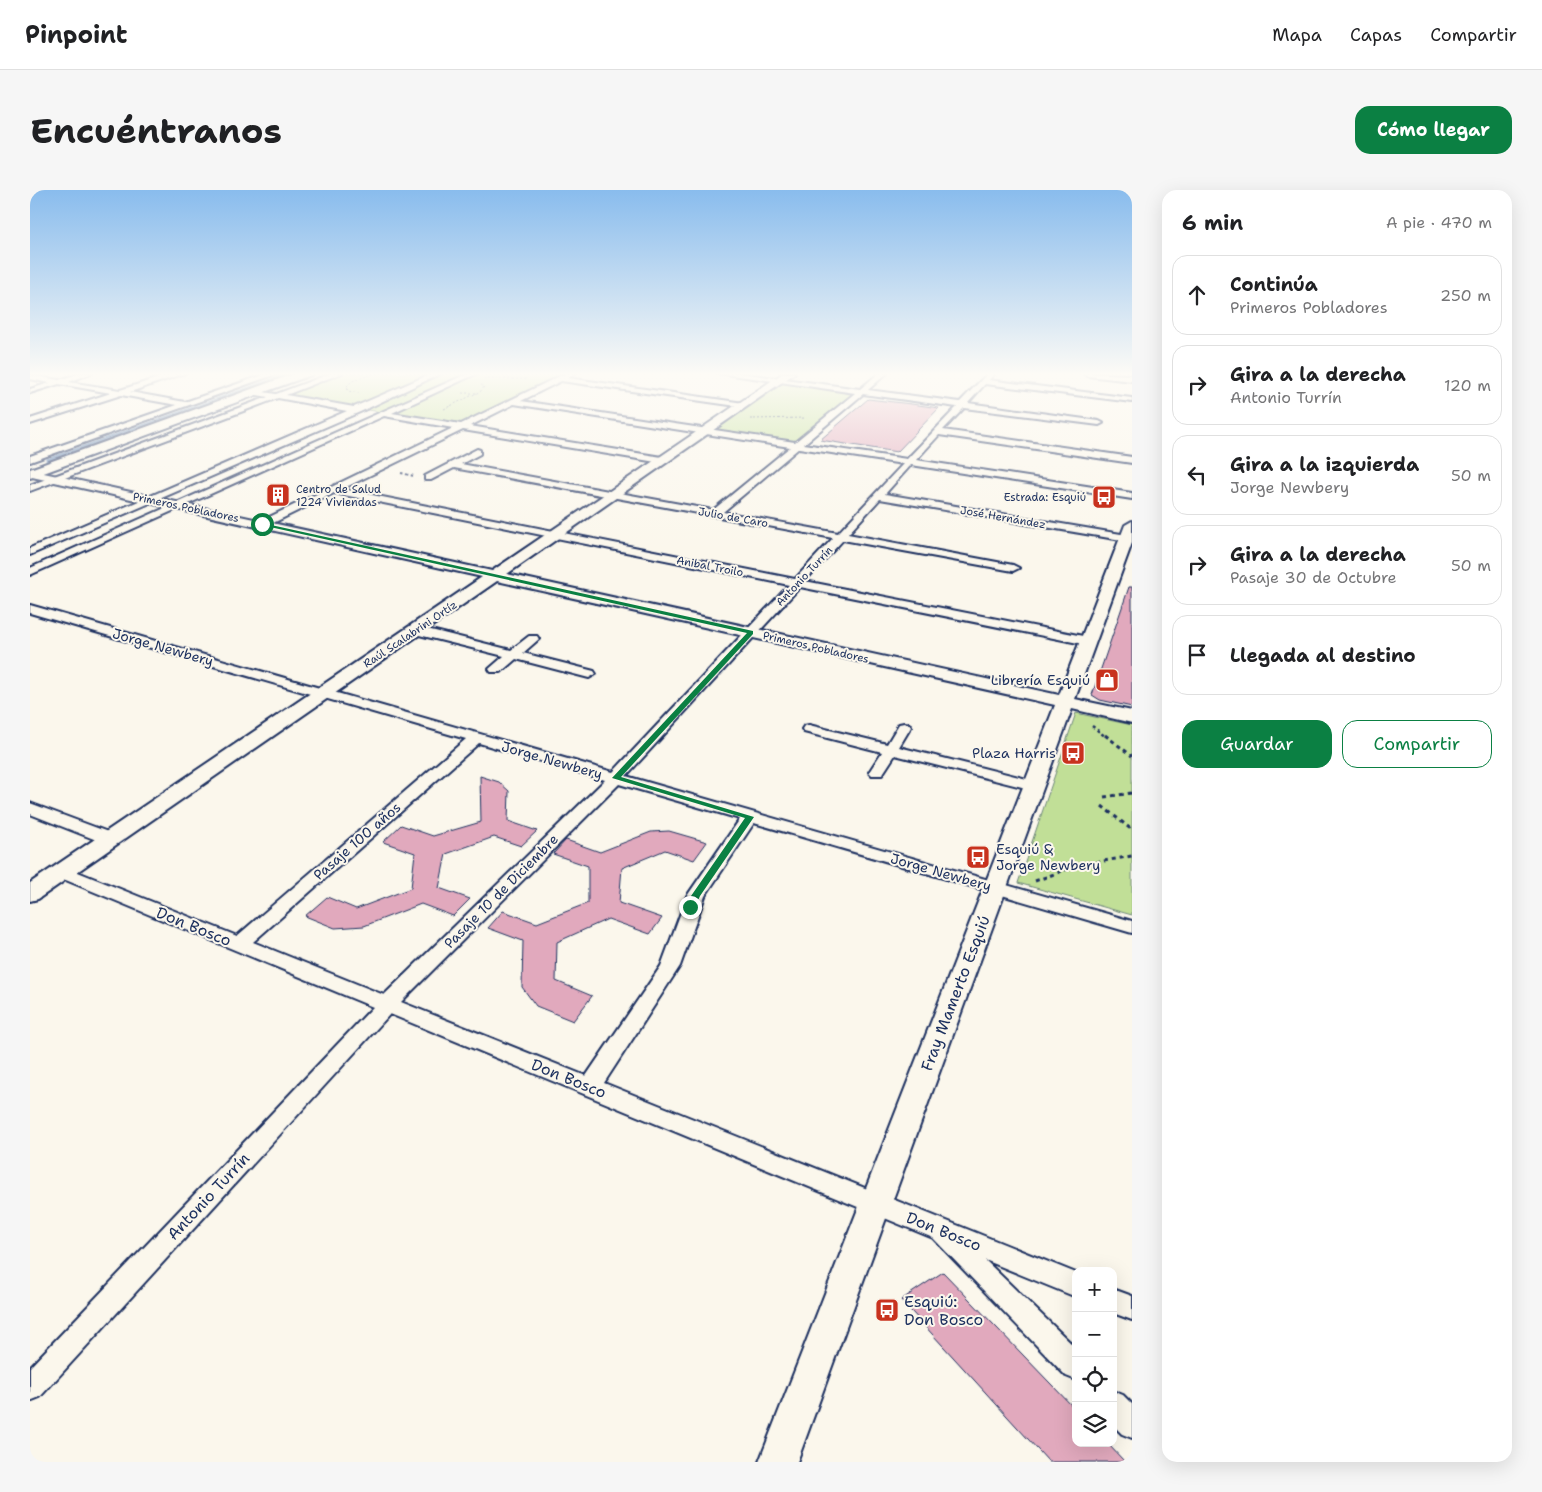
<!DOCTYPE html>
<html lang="es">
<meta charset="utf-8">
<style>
:root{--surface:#fff;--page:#f6f6f6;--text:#202124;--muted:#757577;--line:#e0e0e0;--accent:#0b8043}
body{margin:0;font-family:"Shantell Sans",sans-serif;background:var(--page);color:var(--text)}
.controls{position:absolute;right:15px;bottom:15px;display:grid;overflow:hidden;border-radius:10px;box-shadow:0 5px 20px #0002}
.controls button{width:45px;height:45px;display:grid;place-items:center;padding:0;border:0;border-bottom:1px solid var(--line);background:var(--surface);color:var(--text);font:25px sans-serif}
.stop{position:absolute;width:15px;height:15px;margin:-11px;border:4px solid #0b8043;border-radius:50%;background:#fff}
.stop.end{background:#0b8043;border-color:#fff;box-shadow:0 1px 5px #0008}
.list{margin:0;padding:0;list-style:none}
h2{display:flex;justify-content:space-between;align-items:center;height:65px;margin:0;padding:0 20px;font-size:21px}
h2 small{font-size:16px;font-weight:400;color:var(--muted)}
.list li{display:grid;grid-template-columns:32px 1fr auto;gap:15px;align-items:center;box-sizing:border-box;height:80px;margin:0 10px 10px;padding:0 10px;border:1px solid var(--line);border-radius:15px}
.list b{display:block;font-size:19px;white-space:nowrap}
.list p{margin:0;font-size:16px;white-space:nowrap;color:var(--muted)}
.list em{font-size:16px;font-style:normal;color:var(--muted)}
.actions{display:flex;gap:10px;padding:15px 20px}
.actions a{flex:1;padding:11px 0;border:1px solid var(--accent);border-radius:15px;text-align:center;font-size:18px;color:var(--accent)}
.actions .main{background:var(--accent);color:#fff}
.icon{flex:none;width:28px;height:28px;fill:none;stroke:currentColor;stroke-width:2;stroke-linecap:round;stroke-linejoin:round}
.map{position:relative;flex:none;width:1102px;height:1272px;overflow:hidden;border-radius:15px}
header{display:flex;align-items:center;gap:30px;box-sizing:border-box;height:70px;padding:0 25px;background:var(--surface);border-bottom:1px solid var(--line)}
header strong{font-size:24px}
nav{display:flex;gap:28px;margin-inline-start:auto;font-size:18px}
.intro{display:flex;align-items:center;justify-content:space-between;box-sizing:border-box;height:120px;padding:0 30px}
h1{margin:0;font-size:35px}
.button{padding:12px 22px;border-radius:15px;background:var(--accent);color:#fff;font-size:18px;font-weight:700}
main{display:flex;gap:30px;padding:0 30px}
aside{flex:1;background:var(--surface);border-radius:15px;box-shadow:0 5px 20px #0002}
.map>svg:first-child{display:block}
</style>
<header>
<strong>Pinpoint</strong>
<nav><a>Mapa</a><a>Capas</a><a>Compartir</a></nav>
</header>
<div class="intro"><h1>Encuéntranos</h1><a class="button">Cómo llegar</a></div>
<main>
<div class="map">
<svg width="1102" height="1272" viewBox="0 0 1102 1272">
<rect width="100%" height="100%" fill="#fbf7ec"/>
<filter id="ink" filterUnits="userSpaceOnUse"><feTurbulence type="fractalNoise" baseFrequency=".02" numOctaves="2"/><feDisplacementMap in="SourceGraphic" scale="10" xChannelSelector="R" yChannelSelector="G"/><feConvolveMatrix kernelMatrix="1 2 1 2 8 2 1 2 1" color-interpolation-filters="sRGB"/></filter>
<g filter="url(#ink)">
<path fill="#c1df97" stroke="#6e877a" d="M315,183H537L429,235L254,206Z
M749,191L831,202L767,255L675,241Z
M1046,523L1102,535V725L988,693Z"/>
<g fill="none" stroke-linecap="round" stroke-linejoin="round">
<path stroke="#688ab8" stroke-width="3" d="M17,270L261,183"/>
</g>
<path fill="#e1a9bd" stroke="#1b2f5e" d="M838,209L881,214L909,218L867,262L790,250Z
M1099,397H1102V517L1070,510L1062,505Z
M450,586L469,592L479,601L478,631L507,641L491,656L464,647L416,664L409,698L440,709L423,726L391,714L334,736L305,738L275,726L297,707L326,719L381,698L385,663L353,652L371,635L403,646L451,632Z
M639,641L677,652L664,670L635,660L592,678L589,713L632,728L620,744L578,729L527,752L526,791L562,806L543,831L506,816L492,797L493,751L458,738L473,721L507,733L558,713V676L523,664L536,650L570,662L621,642Z
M913,1082L1046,1220V1253H1077L1095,1272H1019L871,1110Z"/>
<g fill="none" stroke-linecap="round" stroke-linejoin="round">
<g stroke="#1b2f5e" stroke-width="4">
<path id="minor" d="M51,183H62L39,192L90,200L144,183H155L100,202L155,212L239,183H249L0,272V266L147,215L91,205L0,234V229L81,203L29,194L0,203V199L20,193L0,189V185L29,190Z
M302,183H312L256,205L324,217L403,183H412L330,222L0,365V358L317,221L248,208L0,301V295L238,207L221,204V200L246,204Z
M439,183H448L362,223L431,234L536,183H545L538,188L714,213L718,215L714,217L531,191L491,211L765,252L825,203L688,183H709L830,199L849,183H857L838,200L930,212L958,183H965L959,190L1102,208V212L955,194L938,213L1069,231L1073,233L1069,235L934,218L913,240L1102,267V273L909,245L886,270L1102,303V309L881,275L855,304L1097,345L1101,346V350L1097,351L850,309L818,344L983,375L989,378L983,381L813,350L775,391L1058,447L1062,448L1064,451L1062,454L1058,455L770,397L596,586L1102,731V743L724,633L675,706L650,776L574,893L1046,1083V1107L955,1070L1046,1158V1190L1036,1186L903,1048L360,824L10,1207L0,1211V1177L343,817L26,686L23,682L26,678L32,677L38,678L207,746L436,549L0,423V415L583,582L759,395L304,303L237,336H229V332L423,238L354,226L0,385V378ZM833,204L927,217L877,269L774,254ZM484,214L760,257L683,320L431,274L450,264V260L447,259L395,286V290H401L424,278L803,348L765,389L312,299L433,240L632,273L636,270L632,267L440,236ZM769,258L873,274L808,343L693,322ZM449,553L575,590L354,805L223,752ZM589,594L710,629L657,706L631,776L556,886L371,812Z
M385,436L481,460L499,446H507L509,449L493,463L564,481L566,484L559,488L486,469L471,482H461L459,479L474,466L381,443L379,440Z
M874,533L879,534L881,537L869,557L1009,592L1012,595L1009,598L1004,600L865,565L852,585H842L839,582L852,562L774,542L772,539L774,536L779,535L857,554L869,534Z
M0,613L86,645L88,649L86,653H74L0,624Z
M1083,1099L1102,1106V1130L1083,1123Z
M1083,1201L1093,1205L1102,1214V1248L1092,1244L1083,1235Z"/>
</g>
<g stroke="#1b2f5e" stroke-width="4">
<path id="tertiary" d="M753,183H765L477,384L1029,505L1095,335L1102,331V353L1045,509L1102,521V533L1042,519L767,1272H729L1025,515L467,391L8,709L0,711V693L452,387L2,287L0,286V280L462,381Z"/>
</g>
<g stroke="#1b2f5e" stroke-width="4">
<path id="secondary" d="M1053,183L1102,185V191L1058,186Z"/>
</g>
<g stroke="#1b2f5e" stroke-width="4">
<path id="primary" d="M266,183H283L281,185L0,288V279Z"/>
</g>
<path stroke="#1b2f5e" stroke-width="1" stroke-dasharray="2 2" stroke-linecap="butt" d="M454,189H498
M329,203L318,201L317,196L322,191L346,183
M432,203H446
M414,219L451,201L454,197L450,194
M720,229L776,228"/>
<path stroke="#1b2f5e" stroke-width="2" stroke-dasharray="2.5 2.5" stroke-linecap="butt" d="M371,283L384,286"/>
<path stroke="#1b2f5e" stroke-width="2.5" stroke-dasharray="3 3" stroke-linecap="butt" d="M1062,536L1076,547"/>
<path stroke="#1b2f5e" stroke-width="3" stroke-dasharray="4 4" stroke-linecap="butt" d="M1075,545L1102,566
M1074,607L1102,603
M1072,616L1102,640
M1005,691L1046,676L1102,666"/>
<use href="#minor" fill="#fbf7ec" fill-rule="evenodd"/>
<use href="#tertiary" fill="#fbf7ec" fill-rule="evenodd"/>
<use href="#secondary" fill="#fbf7ec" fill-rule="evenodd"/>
<use href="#primary" fill="#fbf7ec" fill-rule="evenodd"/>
</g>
</g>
<linearGradient id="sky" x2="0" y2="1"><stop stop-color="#89bced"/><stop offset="0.51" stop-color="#fdfbf6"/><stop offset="1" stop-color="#fdfbf6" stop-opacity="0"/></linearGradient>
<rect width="1102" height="361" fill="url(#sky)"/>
<path fill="#0b8043" d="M232,333L723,441V444L591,587L724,627L670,706L664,719H657L656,717L661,706L715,628L582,588L717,443L231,335Z"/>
<defs>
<g id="building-square" transform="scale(1.25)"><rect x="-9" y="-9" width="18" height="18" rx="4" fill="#c8321e" stroke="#fbf7ec"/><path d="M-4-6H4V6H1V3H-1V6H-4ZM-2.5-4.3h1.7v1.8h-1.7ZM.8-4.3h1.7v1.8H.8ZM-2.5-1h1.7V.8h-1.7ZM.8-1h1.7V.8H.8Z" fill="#fff"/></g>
<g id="bus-square" transform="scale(1.25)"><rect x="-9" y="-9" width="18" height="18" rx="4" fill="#c8321e" stroke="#fbf7ec"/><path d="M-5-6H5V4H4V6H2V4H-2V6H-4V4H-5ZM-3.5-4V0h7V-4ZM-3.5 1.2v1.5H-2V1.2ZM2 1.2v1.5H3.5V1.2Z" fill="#fff"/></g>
<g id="shop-square" transform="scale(1.25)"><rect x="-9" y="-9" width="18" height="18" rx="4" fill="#c8321e" stroke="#fbf7ec"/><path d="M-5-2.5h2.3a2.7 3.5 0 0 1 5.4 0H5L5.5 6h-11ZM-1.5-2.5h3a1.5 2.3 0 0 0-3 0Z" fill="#fff"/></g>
</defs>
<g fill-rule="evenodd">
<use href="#building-square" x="248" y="305"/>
<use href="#bus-square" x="1074" y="307"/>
<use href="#shop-square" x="1077" y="490"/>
<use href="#bus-square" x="1043" y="563"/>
<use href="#bus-square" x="948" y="667"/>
<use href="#bus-square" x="857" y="1120"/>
</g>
<g text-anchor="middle" stroke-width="4" stroke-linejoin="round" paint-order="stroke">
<g font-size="11" fill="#1b2f5e" stroke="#fbf7ec" text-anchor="start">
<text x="266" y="303">Centro de Salud<tspan x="266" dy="13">1224 Viviendas</tspan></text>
<text x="1056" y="311" text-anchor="end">Estrada: Esquiú</text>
</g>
<g font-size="11" fill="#1b2f5e" stroke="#fbf7ec">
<text transform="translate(156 317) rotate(12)" y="4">Primeros Pobladores</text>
<text transform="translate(703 327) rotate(10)" y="4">Julio de Caro</text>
<text transform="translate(973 327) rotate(10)" y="4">José Hernández</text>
<text transform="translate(680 376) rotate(11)" y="4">Anibal Troilo</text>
<text transform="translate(774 386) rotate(-47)" y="4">Antonio Turrín</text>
<text transform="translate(380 444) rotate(-34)" y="4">Raúl Scalabrini Ortíz</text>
<text transform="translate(786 457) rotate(13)" y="4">Primeros Pobladores</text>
</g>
<g font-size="14" fill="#1b2f5e" stroke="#fbf7ec">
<text transform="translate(133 457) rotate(16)" y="5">Jorge Newbery</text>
<text transform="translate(522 570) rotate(16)" y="5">Jorge Newbery</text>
<text transform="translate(327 651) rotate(-41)" y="5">Pasaje 100 años</text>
<text transform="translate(911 682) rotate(16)" y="5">Jorge Newbery</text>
<text transform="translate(471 701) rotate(-45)" y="5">Pasaje 10 de Diciembre</text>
</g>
<g font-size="14" fill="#1b2f5e" stroke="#fbf7ec" text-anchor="end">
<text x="1060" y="495">Librería Esquiú</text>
<text x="1026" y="568">Plaza Harris</text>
<text x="966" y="664" text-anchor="start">Esquiú &amp;<tspan x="966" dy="16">Jorge Newbery</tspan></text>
</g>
<g font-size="16" fill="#1b2f5e" stroke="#fbf7ec">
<text transform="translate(164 736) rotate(22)" y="6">Don Bosco</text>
<text transform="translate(925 803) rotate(-69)" y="6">Fray Mamerto Esquiú</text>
<text transform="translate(539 888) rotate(22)" y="6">Don Bosco</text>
<text transform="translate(178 1006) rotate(-47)" y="6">Antonio Turrín</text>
<text transform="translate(914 1041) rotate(22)" y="6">Don Bosco</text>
</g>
<g font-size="16" fill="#1b2f5e" stroke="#fbf7ec" text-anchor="start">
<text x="874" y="1117">Esquiú:<tspan x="874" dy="18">Don Bosco</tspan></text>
</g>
</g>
</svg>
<div class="controls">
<button>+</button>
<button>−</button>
<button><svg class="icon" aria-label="locate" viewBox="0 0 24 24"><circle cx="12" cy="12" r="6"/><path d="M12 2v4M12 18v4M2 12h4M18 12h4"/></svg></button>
<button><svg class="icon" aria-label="layers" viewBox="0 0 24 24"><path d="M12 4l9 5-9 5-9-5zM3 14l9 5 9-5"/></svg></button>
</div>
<div class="stop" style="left:232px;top:334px"></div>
<div class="stop end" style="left:660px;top:717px"></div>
</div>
<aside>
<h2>6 min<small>A pie · 470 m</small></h2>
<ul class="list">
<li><svg class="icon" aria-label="ahead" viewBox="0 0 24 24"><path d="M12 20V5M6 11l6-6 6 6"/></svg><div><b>Continúa</b><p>Primeros Pobladores</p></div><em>250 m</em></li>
<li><svg class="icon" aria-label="right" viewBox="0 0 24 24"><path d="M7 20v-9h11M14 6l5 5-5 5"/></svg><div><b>Gira a la derecha</b><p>Antonio Turrín</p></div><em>120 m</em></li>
<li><svg class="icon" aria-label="left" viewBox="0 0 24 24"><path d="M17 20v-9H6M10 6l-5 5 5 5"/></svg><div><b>Gira a la izquierda</b><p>Jorge Newbery</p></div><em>50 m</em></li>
<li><svg class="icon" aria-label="right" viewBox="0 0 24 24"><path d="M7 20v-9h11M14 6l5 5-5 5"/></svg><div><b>Gira a la derecha</b><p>Pasaje 30 de Octubre</p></div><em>50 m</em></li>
<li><svg class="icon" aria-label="arrive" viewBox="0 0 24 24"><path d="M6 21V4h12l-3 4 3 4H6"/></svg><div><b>Llegada al destino</b></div></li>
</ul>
<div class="actions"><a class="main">Guardar</a><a>Compartir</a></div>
</aside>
</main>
